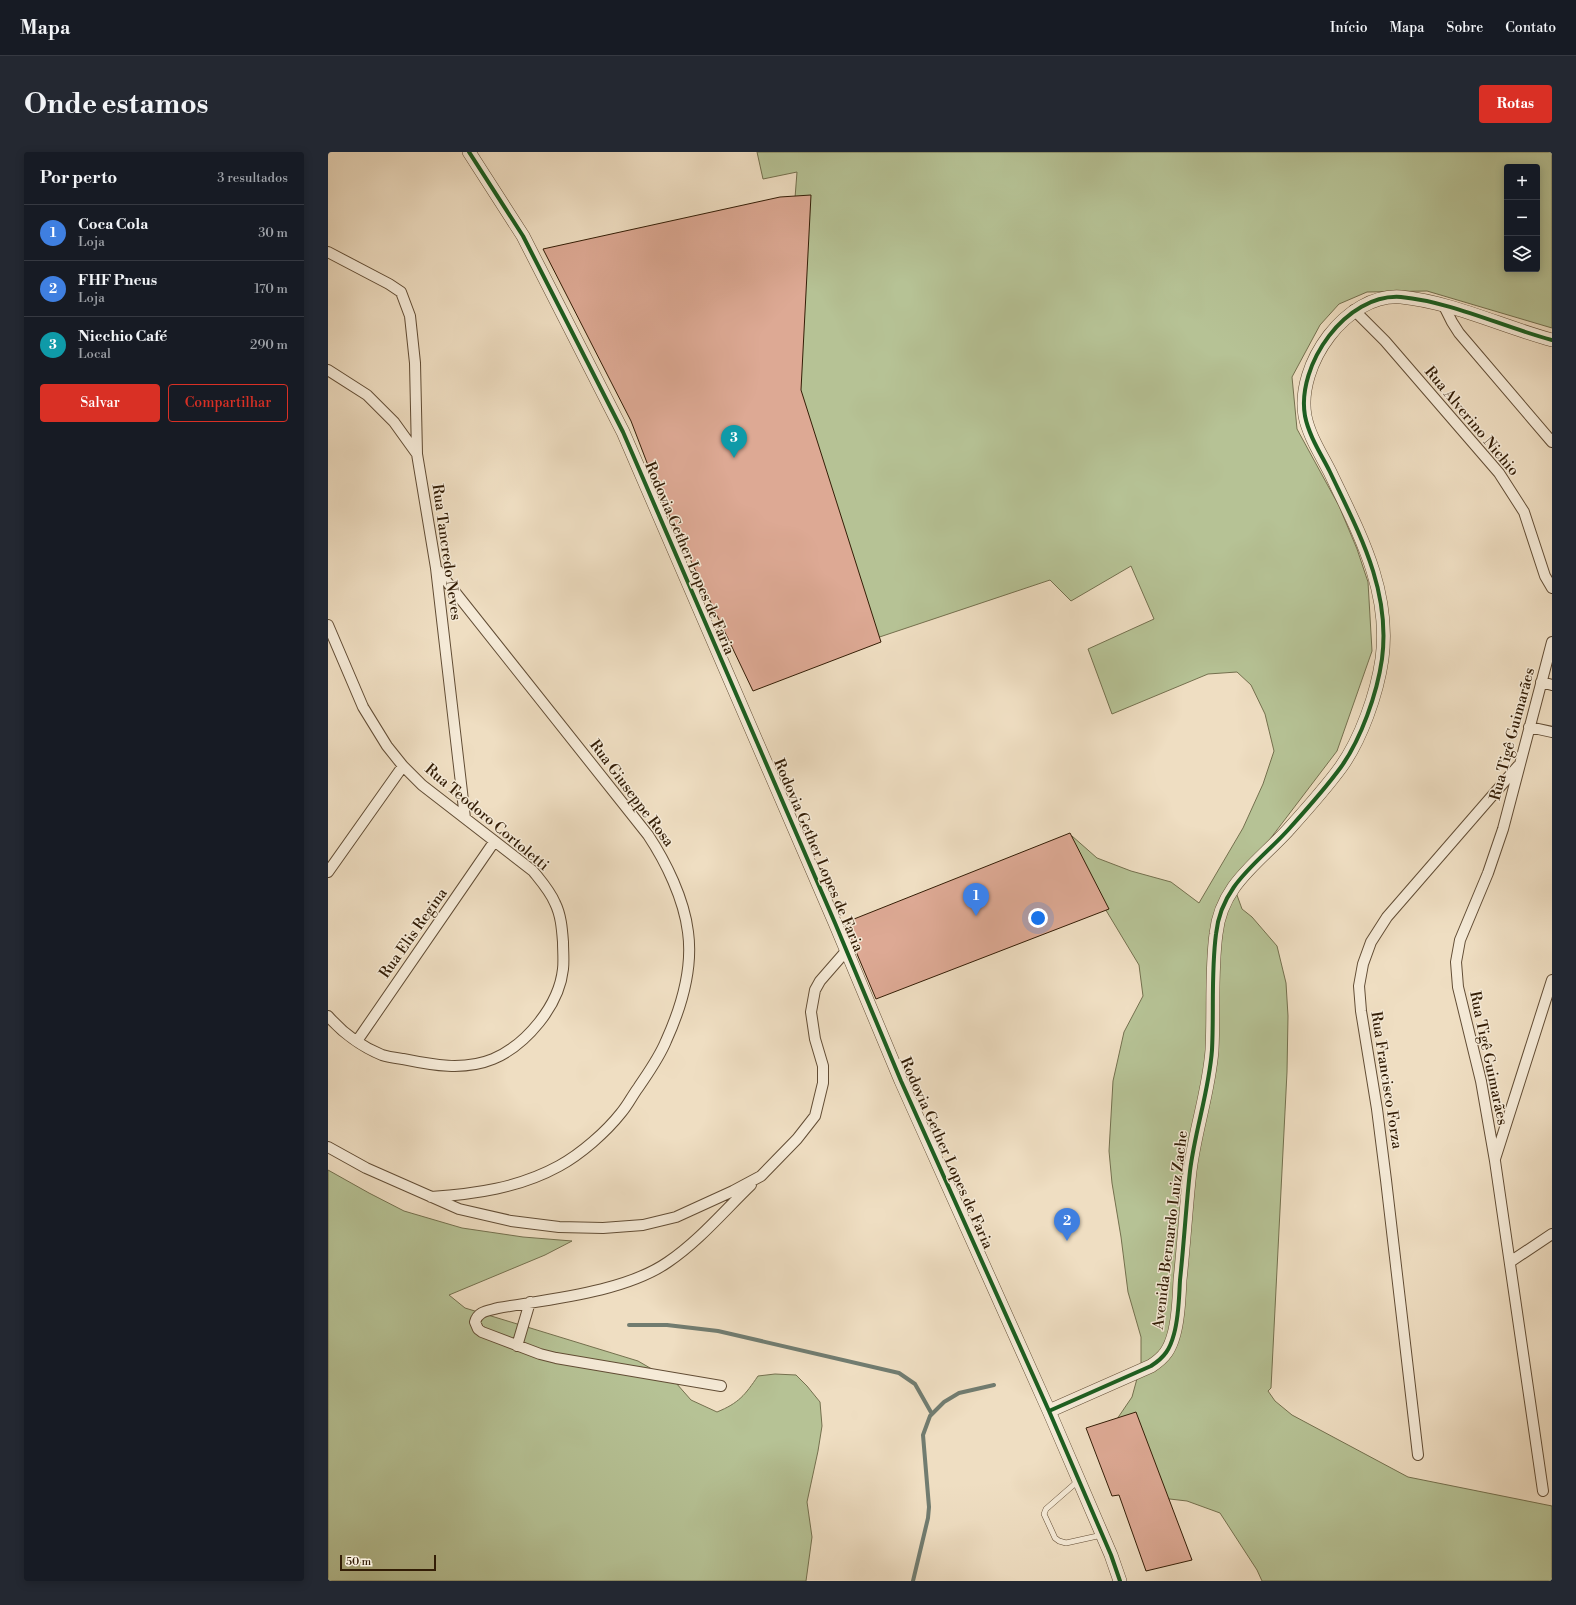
<!DOCTYPE html>
<html lang="pt">
<meta charset="utf-8">
<style>
:root{--surface:#171b24;--page:#242831;--text:#f1f3f6;--muted:#9ea1a6;--line:#363941;--accent:#d93025}
body{margin:0;font-family:"Libre Bodoni",serif;background:var(--page);color:var(--text)}
.controls{position:absolute;right:12px;top:12px;display:grid;overflow:hidden;border-radius:4px;box-shadow:0 2px 10px #0003}
.controls button{width:36px;height:36px;display:grid;place-items:center;padding:0;border:0;border-bottom:1px solid var(--line);background:var(--surface);color:var(--text);font:20px sans-serif}
.scale{position:absolute;left:12px;bottom:10px;width:96px;box-sizing:border-box;padding-left:4px;border:2px solid #331d06;border-top:0;font-size:11px;line-height:14px;white-space:nowrap;color:#331d06;-webkit-text-stroke:3px #f5ead7;paint-order:stroke}
.you{position:absolute;left:710px;top:766px;width:14px;height:14px;margin:-10px;border:3px solid #fff;border-radius:50%;background:#1a73e8;box-shadow:0 0 0 6px #1a73e833}
.badge{display:grid;place-items:center;width:26px;height:26px;border-radius:50%;background:var(--accent);color:#fff;font-size:13px;font-weight:700}
.pin{position:absolute;translate:-50% -33px;filter:drop-shadow(0 1px 2px #0008)}
.pin::after{content:'';position:absolute;top:21px;width:14px;height:12px;background:inherit;clip-path:polygon(0 0,100% 0,50% 100%)}
.list{margin:0;padding:0;list-style:none}
h2{display:flex;justify-content:space-between;align-items:center;height:52px;margin:0;padding:0 16px;font-size:17px}
h2 small{font-size:13px;font-weight:400;color:var(--muted)}
.list li{display:grid;grid-template-columns:26px 1fr auto;gap:12px;align-items:center;box-sizing:border-box;height:56px;padding:0 16px;border-top:1px solid var(--line)}
.list b{display:block;font-size:15px;white-space:nowrap}
.list p{margin:0;font-size:13px;white-space:nowrap;color:var(--muted)}
.list em{font-size:13px;font-style:normal;color:var(--muted)}
.actions{display:flex;gap:8px;padding:12px 16px}
.actions a{flex:1;padding:9px 0;border:1px solid var(--accent);border-radius:4px;text-align:center;font-size:14px;color:var(--accent)}
.actions .main{background:var(--accent);color:#fff}
.icon{flex:none;width:22px;height:22px;fill:none;stroke:currentColor;stroke-width:2;stroke-linecap:round;stroke-linejoin:round}
.map{position:relative;flex:none;width:1224px;height:1429px;overflow:hidden;border-radius:4px}
header{display:flex;align-items:center;gap:24px;box-sizing:border-box;height:56px;padding:0 20px;background:var(--surface);border-bottom:1px solid var(--line)}
header strong{font-size:19px}
nav{display:flex;gap:22px;margin-inline-start:auto;font-size:14px}
.intro{display:flex;align-items:center;justify-content:space-between;box-sizing:border-box;height:96px;padding:0 24px}
h1{margin:0;font-size:28px}
.button{padding:10px 18px;border-radius:4px;background:var(--accent);color:#fff;font-size:14px;font-weight:700}
main{display:flex;gap:24px;padding:0 24px}
aside{flex:1;background:var(--surface);border-radius:4px;box-shadow:0 2px 10px #0003}
.map>svg:first-child{display:block}
</style>
<header>
<strong>Mapa</strong>
<nav><a>Início</a><a>Mapa</a><a>Sobre</a><a>Contato</a></nav>
</header>
<div class="intro"><h1>Onde estamos</h1><a class="button">Rotas</a></div>
<main>
<aside>
<h2>Por perto<small>3 resultados</small></h2>
<ul class="list">
<li><span class="badge" style="background:#3f7fe0">1</span><div><b>Coca Cola</b><p>Loja</p></div><em>30 m</em></li>
<li><span class="badge" style="background:#3f7fe0">2</span><div><b>FHF Pneus</b><p>Loja</p></div><em>170 m</em></li>
<li><span class="badge" style="background:#0f9aa8">3</span><div><b>Nicchio Café</b><p>Local</p></div><em>290 m</em></li>
</ul>
<div class="actions"><a class="main">Salvar</a><a>Compartilhar</a></div>
</aside>
<div class="map">
<svg width="1224" height="1429" viewBox="0 0 1224 1429">
<rect width="100%" height="100%" fill="#efdec2"/>
<filter id="stains"><feTurbulence type="fractalNoise" baseFrequency=".005" numOctaves="4"/><feColorMatrix values="0 0 0 0 .2 0 0 0 0 .09 0 0 0 0 .02 0 0 0 .5 -.17"/></filter>
<radialGradient id="worn" r=".72"><stop offset=".6" stop-color="#630" stop-opacity="0"/><stop offset="1" stop-color="#630" stop-opacity=".3"/></radialGradient>
<path fill="#b6c295" stroke="#74704e" fill-rule="evenodd" d="M429,0H1224V176L1099,139L1039,140L1011,152L992,173L964,225L969,277L1011,354L1029,397L1040,430L1044,499L1009,599L936,695L905,732L914,757L924,765L949,794L958,831L960,864L959,920L943,1236L940,1239L947,1249L964,1263L1080,1325L1224,1354V1429H934L929,1418L892,1361L859,1349L833,1346L789,1267L804,1245L813,1212V1185L800,1140L793,1085L784,1031L781,999L785,929L796,880L815,844L811,813L770,745L746,717L744,684L769,706L803,719L843,730L871,751L915,676L935,632L946,599L937,562L923,533L909,520L880,522L784,562L760,497L826,467L803,414L743,449L722,428L423,528L450,267L469,20L435,27ZM1179,15H1209V117H1179Z
M0,1018L41,1041L76,1059L134,1076L195,1085L244,1089L217,1103L121,1143L137,1156L310,1209L348,1231L363,1248L389,1260C411,1251 417,1243 430,1224L447,1222L468,1223L479,1234L492,1250L494,1274L490,1299L479,1350L484,1385L478,1429H0Z"/>
<g fill="none" stroke-linecap="round" stroke-linejoin="round">
<path stroke="#717c70" stroke-width="4" d="M301,1173H339L390,1179L571,1221L587,1232L604,1262
M585,1429L600,1366L601,1355L595,1283L602,1264L616,1250L631,1241L666,1233"/>
</g>
<path fill="#dda994" stroke="#331d06" d="M483,43L473,238L553,490L425,539L331,342L303,269L215,97L452,45Z
M742,681L781,757L548,847L516,771Z
M808,1260L864,1408L818,1419L791,1343L784,1344L758,1276Z"/>
<g fill="none" stroke-linecap="round" stroke-linejoin="round">
<g stroke="#624d35" stroke-width="6">
<path id="service" d="M750,1329L718,1357L716,1362L727,1386L731,1389L738,1391L774,1383"/>
</g>
<g stroke="#624d35" stroke-width="12">
<path id="minor" d="M0,100L61,132L73,140L82,164L87,211L89,302L108,416L137,666
M1116,154L1124,170L1131,181L1224,290
M1026,158L1057,189L1171,321L1196,360L1217,424L1224,436
M0,218L39,243L66,270L89,302
M0,473L35,555L59,594L75,614L94,633L205,719C213,729 222,739 227,751C233,763 234,777 235,790C235,799 236,808 235,817C231,854 198,893 165,907C136,919 104,913 75,907C68,906 60,905 54,903C34,895 14,880 0,864
M1213,530L1224,533
M1201,575L1224,580
M0,720L75,614
M29,889L166,690
M0,995L38,1016L131,1057L183,1069L231,1075L275,1076L315,1073L348,1065L405,1039L433,1024L469,987L487,964L495,931V914L487,887L483,860L487,838L492,829L519,798
M1167,1007L1224,828
M103,1045C147,1042 191,1036 231,1014C253,1002 278,980 293,961C300,953 304,944 310,936C320,921 331,906 338,889C353,856 365,816 360,780C356,747 338,710 320,683L108,416
M1182,1110L1224,1082
M189,1194L202,1150
M393,1234L228,1206L212,1202L154,1180L150,1177L147,1170C150,1159 160,1159 170,1156C222,1147 297,1140 340,1110C371,1089 396,1059 423,1033
M1090,1303L1058,1028L1049,957L1033,859L1031,834L1035,812L1043,790L1059,765L1190,614
M1215,1339L1167,1009L1153,929L1130,835L1128,810L1132,788L1160,721L1175,677L1224,490"/>
</g>
<g stroke="#624d35" stroke-width="14">
<path id="tertiary" d="M141,0L195,84L295,280L507,771L573,929L721,1259L783,1403L792,1429
M721,1259L823,1214C837,1205 842,1197 846,1182C851,1164 851,1145 852,1128C856,1091 858,1055 862,1019C867,978 881,939 884,898C886,859 883,820 888,782C893,733 930,711 960,678C978,658 997,637 1013,615C1033,587 1049,542 1054,507C1063,438 1031,381 1002,320C993,302 981,284 977,264C968,213 1018,141 1073,145C1124,150 1175,175 1224,188"/>
</g>
<use href="#service" stroke="#f5ead7" stroke-width="5"/>
<use href="#minor" stroke="#f5ead7" stroke-width="10"/>
<use href="#tertiary" stroke="#f5ead7" stroke-width="13"/>
<g stroke="#f5ead7" stroke-width="6">
<path id="cycleway" d="M141,0L195,84L295,280L507,771L573,929L721,1259L783,1403L792,1429
M721,1259L823,1214C837,1205 842,1197 846,1182C851,1164 851,1145 852,1128C856,1091 858,1055 862,1019C867,978 881,939 884,898C886,859 883,820 888,782C893,733 930,711 960,678C978,658 997,637 1013,615C1033,587 1049,542 1054,507C1063,438 1031,381 1002,320C993,302 981,284 977,264C968,213 1018,141 1073,145C1124,150 1175,175 1224,188"/>
</g>
<use href="#cycleway" stroke="#1b5e20" stroke-width="4"/>
</g>
<g text-anchor="middle" stroke-width="3" stroke-linejoin="round" paint-order="stroke">
<g font-size="15" fill="#331d06" stroke="#f5ead7">
<text transform="translate(1144 269) rotate(50)" y="5">Rua Alverino Nichio</text>
<text transform="translate(119 400) rotate(82)" y="5">Rua Tancredo Neves</text>
<text transform="translate(362 406) rotate(67)" y="5">Rodovia Gether Lopes de Faria</text>
<text transform="translate(1184 582) rotate(-75)" y="5">Rua Tigê Guimarães</text>
<text transform="translate(304 641) rotate(53)" y="5">Rua Giuseppe Rosa</text>
<text transform="translate(159 665) rotate(40)" y="5">Rua Teodoro Cortoletti</text>
<text transform="translate(491 703) rotate(67)" y="5">Rodovia Gether Lopes de Faria</text>
<text transform="translate(85 781) rotate(-55)" y="5">Rua Elis Regina</text>
<text transform="translate(1161 906) rotate(78)" y="5">Rua Tigê Guimarães</text>
<text transform="translate(1059 928) rotate(81)" y="5">Rua Francisco Forza</text>
<text transform="translate(619 1001) rotate(66)" y="5">Rodovia Gether Lopes de Faria</text>
<text transform="translate(842 1078) rotate(-83)" y="5">Avenida Bernardo Luiz Zache</text>
</g>
</g>
<rect width="100%" height="100%" filter="url(#stains)"/>
<rect width="100%" height="100%" fill="url(#worn)"/>
</svg>
<div class="controls">
<button>+</button>
<button>−</button>
<button><svg class="icon" aria-label="layers" viewBox="0 0 24 24"><path d="M12 4l9 5-9 5-9-5zM3 14l9 5 9-5"/></svg></button>
</div>
<div class="scale">50 m</div>
<div class="you"></div>
<div class="pin badge" style="left:648px;top:764px;background:#3f7fe0">1</div>
<div class="pin badge" style="left:739px;top:1089px;background:#3f7fe0">2</div>
<div class="pin badge" style="left:406px;top:306px;background:#0f9aa8">3</div>
</div>
</main>
